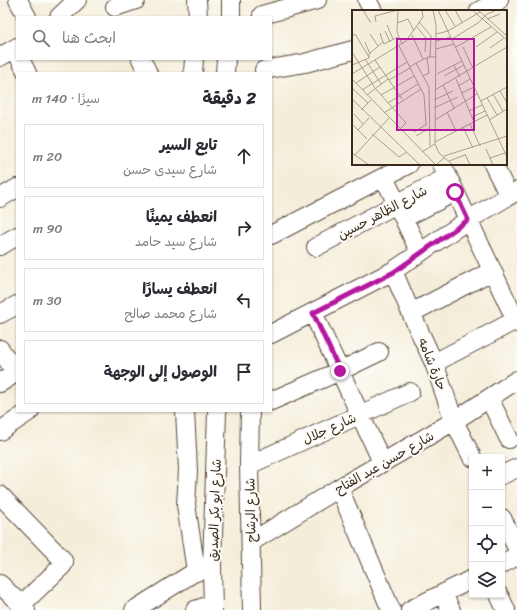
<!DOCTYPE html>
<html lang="ar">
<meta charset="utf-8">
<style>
:root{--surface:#fff;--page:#f7f7f7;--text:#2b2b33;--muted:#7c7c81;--line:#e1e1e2}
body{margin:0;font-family:Sriracha,"Playpen Sans Arabic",sans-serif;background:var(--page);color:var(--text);direction:rtl}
.controls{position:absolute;right:12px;bottom:12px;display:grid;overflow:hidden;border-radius:0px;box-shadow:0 1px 3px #0004}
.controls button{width:36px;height:36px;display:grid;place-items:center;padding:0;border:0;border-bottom:1px solid var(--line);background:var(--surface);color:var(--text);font:20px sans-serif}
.stop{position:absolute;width:12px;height:12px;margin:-9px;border:3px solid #b5179e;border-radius:50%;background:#fff}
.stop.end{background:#b5179e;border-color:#fff;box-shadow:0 1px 4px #0008}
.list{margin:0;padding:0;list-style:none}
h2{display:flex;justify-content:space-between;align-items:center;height:52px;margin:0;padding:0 16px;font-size:17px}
h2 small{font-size:13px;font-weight:400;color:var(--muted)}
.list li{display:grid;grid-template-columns:26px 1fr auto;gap:12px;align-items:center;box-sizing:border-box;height:64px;margin:0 8px 8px;padding:0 8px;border:1px solid var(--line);border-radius:0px}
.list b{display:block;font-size:15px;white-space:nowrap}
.list p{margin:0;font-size:13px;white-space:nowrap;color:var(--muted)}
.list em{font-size:13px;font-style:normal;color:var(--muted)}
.icon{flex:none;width:22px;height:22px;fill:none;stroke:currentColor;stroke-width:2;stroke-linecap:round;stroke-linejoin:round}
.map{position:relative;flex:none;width:517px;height:610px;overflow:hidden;direction:ltr}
.search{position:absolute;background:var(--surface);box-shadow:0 1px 3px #0004;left:16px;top:16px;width:256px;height:44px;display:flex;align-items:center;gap:10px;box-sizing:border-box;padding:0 14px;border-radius:0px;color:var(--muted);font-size:15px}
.panel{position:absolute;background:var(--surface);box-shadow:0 1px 3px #0004;left:16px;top:72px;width:256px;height:340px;border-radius:0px;direction:rtl}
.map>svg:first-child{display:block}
</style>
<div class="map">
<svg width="517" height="610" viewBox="0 0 517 610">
<rect width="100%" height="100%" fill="#fdfcf7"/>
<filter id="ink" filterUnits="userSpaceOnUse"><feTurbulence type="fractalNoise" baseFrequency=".025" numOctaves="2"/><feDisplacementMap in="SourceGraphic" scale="8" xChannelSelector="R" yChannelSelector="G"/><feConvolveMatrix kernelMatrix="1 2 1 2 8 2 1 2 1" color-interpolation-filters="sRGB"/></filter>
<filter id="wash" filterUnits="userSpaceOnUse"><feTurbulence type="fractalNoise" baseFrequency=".012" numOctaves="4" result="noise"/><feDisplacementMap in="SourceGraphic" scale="16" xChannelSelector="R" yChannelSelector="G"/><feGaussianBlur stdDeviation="0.9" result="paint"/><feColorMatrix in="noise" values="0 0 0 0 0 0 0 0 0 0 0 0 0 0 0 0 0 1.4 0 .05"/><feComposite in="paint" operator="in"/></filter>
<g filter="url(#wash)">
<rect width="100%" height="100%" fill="#f4edd9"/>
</g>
<g filter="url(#ink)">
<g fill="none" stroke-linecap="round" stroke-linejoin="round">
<g stroke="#57473a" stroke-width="20">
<path id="minor" d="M18,0L27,17
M197,0L198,17
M367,0L373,11
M115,7L136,0
M479,11L499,0
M262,15L317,0
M59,17L77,0
M231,17V0
M0,57L17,47
M20,59L27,73
M141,59L148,73
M264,70L305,63L353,50
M193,73L194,59
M225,73L226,59
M442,164L517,323
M493,164L509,196
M384,177L420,253
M0,198L17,188
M404,218L455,192
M271,235L409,164
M0,246L17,236
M316,247L447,177
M393,271L411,313L434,363L454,421L472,457
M313,313L382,462
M411,313L492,271
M0,314L17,305
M271,334L393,271L468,220L517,191
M0,349L17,374
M434,363L516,320
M0,383L17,372
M489,398L509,439
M271,401L340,371L379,352
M185,411L188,470L186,505L196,571
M250,411L249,465L252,610
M0,431L30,411
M249,465L410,392
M502,475L517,468
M339,488L391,610
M0,495L62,559L64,563L62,566L21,605
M502,518L517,548
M251,542L339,488L454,421L517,380
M502,564L517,556
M0,584L26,610
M443,594L451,610
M499,595L506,610
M134,610L193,573L207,568
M195,610L213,604
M213,610L212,566L217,411
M410,610L472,579"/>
</g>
<use href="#minor" stroke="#fff" stroke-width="18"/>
</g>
</g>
<g fill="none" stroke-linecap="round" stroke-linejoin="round" filter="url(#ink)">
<path stroke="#b5179e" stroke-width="5" d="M340,371L313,313L394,272L468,220L455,192"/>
</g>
<g text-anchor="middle" stroke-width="4" stroke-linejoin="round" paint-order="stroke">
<g font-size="13" fill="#3b2a1e" stroke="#fdfcf7">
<text transform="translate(382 212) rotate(-28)" y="5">شارع الظاهر حسين</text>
<text transform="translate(433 364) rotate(68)" y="5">حارة شامه</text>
<text transform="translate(329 428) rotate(-24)" y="5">شارع جلال</text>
<text transform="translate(384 462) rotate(-30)" y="5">شارع حسن عبد الفتاح</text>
<text transform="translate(214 510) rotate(-88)" y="5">شارع ابو بكر الصديق</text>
<text transform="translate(250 510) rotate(-91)" y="5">شارع الرشاح</text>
</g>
</g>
<g transform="translate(352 10)">
<rect width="155" height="155" fill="#f4edd9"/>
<path fill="none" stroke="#aa9f8e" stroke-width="1" d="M11,0L19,13M46,0L45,22L50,34M81,0L84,15L83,134L87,143L101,155M86,0L155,147M93,0L103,16M103,0L110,12M120,0L155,30M126,0L155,26M135,9L148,4M24,12L23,6L46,0M67,12L79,26L78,47M45,13L56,9L62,21M35,15L41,29M65,17L74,28L73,42M33,21L38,32M18,24L26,36M84,24L96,21L128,2M60,25L71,49M0,26L3,24L17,47M100,29L126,13L135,4L145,0M84,31L99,27M13,32L18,44M31,32L32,34L46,27M47,36L72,85L74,114M104,37L139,17M111,37L121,58M124,37L145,22M138,38L152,28M84,39L102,34M0,42L23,78L54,113L48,119M13,49L29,74M23,50L50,89M64,53L77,77L78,136M0,55L17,48V44L31,32L28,23M102,55L108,67M57,57L76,47H84M0,64L54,31L71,7L70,0M85,64L110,51M71,66L77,63L75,48M92,66L112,55M0,69L84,155M104,69L122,112M37,70L58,58M4,73L28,57M91,75L102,98M106,76L118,69M0,78L16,93M10,80L55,52M83,80L155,37M148,81L155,93M110,83L122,77M141,84L151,101M15,85L36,69M29,85L62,66M135,88L145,105M0,89L68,155M82,90L101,81M129,91L155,77M36,93L66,74M82,98L106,87M9,100L19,90M117,101L130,95M95,102L104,121M32,103L69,79M2,104L11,114M120,107L133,101M83,110L125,84M137,110L155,99M0,114L15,129M118,114L128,136M111,117L121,138M6,120L17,108M62,122L75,114M20,124L47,147L55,142M64,126L76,119M83,132L135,105M134,139L141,155M70,142L83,134M0,143L17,155M113,144L118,155M3,145L37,108M92,146L155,126M138,148L153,143M97,151L113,145M84,155L93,147"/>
<path fill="#b5179e" fill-opacity="0.15" stroke="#b5179e" stroke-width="2" d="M45,29H122V120H45Z"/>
<rect width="155" height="155" fill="none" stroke="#3b2a1e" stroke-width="2"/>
</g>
</svg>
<div class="controls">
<button>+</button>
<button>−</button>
<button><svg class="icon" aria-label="locate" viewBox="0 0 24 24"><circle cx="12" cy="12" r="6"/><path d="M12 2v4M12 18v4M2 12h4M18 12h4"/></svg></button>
<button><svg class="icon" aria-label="layers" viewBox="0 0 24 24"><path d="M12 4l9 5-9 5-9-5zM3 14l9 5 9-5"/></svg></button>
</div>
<div class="stop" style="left:455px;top:192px"></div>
<div class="stop end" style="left:340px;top:371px"></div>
<div class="search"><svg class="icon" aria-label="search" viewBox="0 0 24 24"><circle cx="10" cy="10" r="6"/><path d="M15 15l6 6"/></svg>ابحث هنا</div>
<section class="panel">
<h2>2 دقيقة<small>سيرًا · 140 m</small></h2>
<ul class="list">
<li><svg class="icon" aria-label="ahead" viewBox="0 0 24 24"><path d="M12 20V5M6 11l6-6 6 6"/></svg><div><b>تابع السير</b><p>شارع سيدى حسن</p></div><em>20 m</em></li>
<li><svg class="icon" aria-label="right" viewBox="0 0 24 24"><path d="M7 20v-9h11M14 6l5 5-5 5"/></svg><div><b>انعطف يمينًا</b><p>شارع سيد حامد</p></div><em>90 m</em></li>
<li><svg class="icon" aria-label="left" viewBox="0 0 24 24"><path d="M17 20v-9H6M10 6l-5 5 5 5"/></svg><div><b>انعطف يسارًا</b><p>شارع محمد صالح</p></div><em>30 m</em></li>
<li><svg class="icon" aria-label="arrive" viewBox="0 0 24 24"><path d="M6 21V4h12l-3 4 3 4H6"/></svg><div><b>الوصول إلى الوجهة</b></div></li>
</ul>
</section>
</div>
